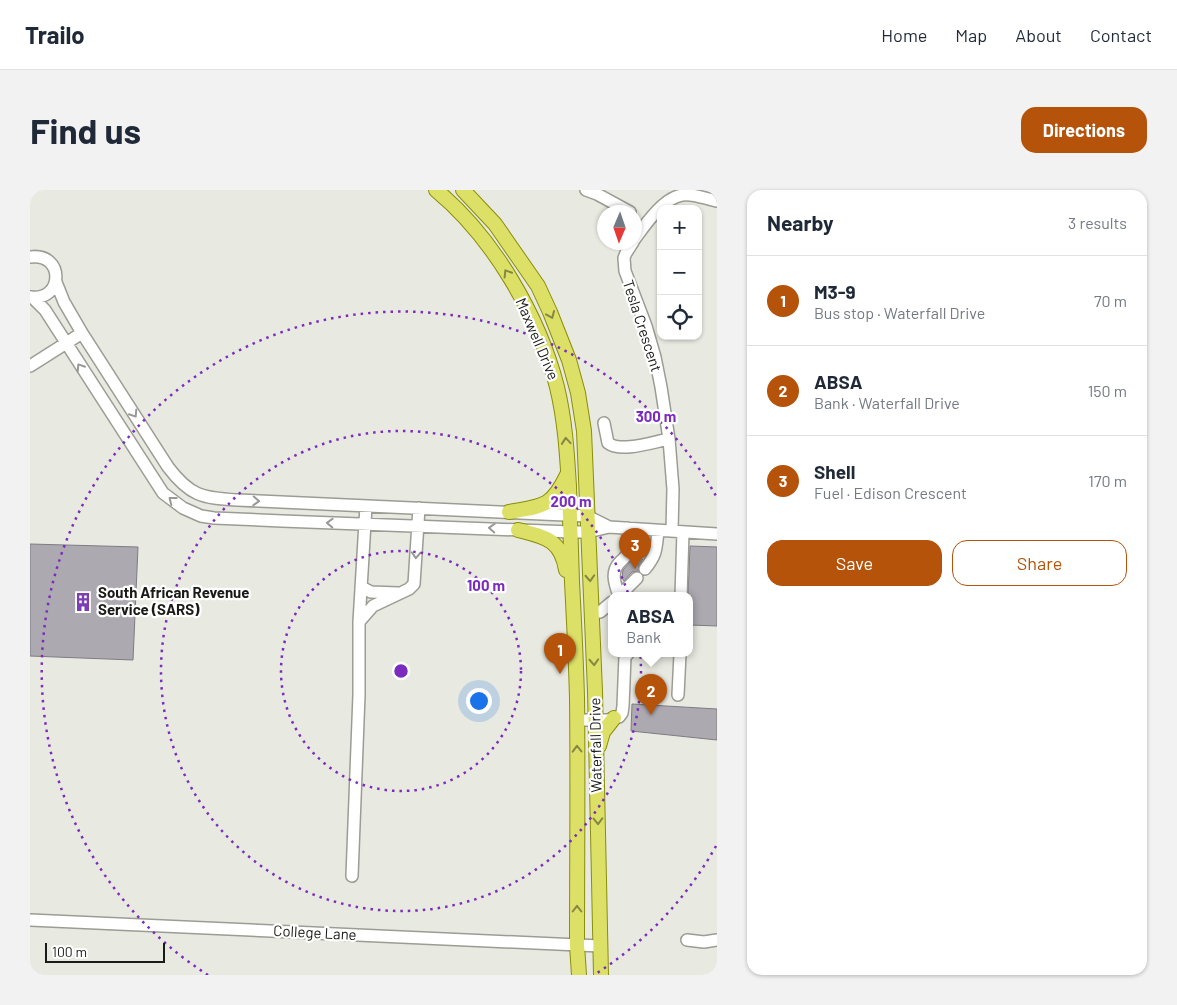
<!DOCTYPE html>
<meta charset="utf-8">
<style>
:root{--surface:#fff;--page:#f2f2f3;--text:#1f2937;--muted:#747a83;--line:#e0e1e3;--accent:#b45309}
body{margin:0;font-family:Barlow,sans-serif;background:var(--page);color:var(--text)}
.controls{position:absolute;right:15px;top:15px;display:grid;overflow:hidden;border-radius:10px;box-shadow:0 1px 4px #0004}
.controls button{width:45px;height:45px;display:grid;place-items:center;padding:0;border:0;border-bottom:1px solid var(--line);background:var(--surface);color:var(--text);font:25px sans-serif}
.compass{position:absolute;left:567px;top:15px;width:45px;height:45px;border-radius:50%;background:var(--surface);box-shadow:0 1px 4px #0004;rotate:182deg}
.scale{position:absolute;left:15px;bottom:12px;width:120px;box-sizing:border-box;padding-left:5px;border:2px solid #1a1b18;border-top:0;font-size:14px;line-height:18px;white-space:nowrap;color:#1a1b18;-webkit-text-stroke:4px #fff;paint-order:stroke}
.you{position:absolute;left:448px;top:510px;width:18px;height:18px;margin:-12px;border:4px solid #fff;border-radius:50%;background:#1a73e8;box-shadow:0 0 0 8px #1a73e833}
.badge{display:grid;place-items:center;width:32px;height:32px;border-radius:50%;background:var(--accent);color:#fff;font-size:16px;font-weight:700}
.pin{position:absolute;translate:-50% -41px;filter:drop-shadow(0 1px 2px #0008)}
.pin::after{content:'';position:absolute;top:26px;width:18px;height:15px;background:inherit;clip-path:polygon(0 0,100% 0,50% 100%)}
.popup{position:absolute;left:578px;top:402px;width:85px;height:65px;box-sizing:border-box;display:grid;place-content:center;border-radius:10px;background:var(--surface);filter:drop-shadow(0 1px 4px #0005);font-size:16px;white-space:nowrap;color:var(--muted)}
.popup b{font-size:19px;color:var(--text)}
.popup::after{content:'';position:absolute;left:50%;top:100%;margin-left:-10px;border:10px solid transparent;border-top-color:var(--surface)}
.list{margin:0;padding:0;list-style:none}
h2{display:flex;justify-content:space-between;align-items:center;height:65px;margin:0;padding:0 20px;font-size:21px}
h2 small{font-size:16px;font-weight:400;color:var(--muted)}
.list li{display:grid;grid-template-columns:32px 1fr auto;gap:15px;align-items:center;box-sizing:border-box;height:90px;padding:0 20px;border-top:1px solid var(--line)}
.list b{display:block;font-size:19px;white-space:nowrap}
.list p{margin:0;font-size:16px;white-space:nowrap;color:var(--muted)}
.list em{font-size:16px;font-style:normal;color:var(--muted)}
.actions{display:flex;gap:10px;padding:15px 20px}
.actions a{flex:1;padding:11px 0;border:1px solid var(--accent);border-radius:15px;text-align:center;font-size:18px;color:var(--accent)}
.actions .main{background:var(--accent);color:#fff}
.icon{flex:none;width:28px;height:28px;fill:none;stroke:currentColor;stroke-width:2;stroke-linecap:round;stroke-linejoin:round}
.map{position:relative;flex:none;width:687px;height:785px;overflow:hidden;border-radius:15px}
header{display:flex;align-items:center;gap:30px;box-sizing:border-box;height:70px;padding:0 25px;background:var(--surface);border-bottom:1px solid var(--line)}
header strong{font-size:24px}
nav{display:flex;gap:28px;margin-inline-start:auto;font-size:18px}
.intro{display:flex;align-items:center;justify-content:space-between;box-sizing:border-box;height:120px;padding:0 30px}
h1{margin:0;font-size:35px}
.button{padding:12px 22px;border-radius:15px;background:var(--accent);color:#fff;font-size:18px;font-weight:700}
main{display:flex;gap:30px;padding:0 30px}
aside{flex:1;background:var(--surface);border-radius:15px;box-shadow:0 1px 4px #0004}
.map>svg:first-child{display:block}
</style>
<header>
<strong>Trailo</strong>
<nav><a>Home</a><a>Map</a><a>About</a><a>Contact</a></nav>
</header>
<div class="intro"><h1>Find us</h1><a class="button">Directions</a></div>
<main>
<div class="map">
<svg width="687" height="785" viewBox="0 0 687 785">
<rect width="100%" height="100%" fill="#e8e9e0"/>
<path fill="#ada9b1" stroke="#7e7b83" d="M0,354L108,357L103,470L0,466Z
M660,356L687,357V436L660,435V406H658Z
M612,358L617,363L609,375L608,381L602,382L594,391L592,388L593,380Z
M602,514L687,519V550L601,541Z"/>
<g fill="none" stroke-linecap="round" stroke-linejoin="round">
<path stroke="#c9cac2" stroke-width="11" stroke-dasharray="11 5.5" stroke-linecap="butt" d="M610,360L619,367"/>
<g stroke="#9c9c94" stroke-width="14">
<path id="minor" d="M556,0L567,4L600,22
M604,50C615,35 633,8 652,5C663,3 676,9 687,11
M603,52L596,63L594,68L595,81L616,136L625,167L631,197L639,249L643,299L642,341
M0,67C35,62 34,112 0,107
M26,92L34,112L52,143L138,277C160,306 172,308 207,310L557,326L579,337
M2,107L15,120L133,303L153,318L171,326L184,328L252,331L541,342H558L579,337L687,344
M0,176L52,143
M574,233L578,253C591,263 623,252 639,249
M615,379C627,364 626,359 628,341
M331,397L341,402L368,403
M589,406C585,394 580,382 590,372C593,369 596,367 598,363C601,355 598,346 597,338
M589,406L607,388
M651,406L653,342
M562,423L570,422L582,412
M329,432L343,416L379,399L384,394L389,318
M648,505L650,464
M547,530H577L589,527L592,523L593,516L595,466L598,464
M322,686L329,505V432L336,316
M0,730L570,756
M657,750L674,752L687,750"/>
</g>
<g stroke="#8a8e09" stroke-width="16">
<path id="major" d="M406,0C463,47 509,126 527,197C535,230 537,263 539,296C540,328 541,360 542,392C544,430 546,469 547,508C548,590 547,672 547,755L549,785
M433,0L465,34L508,96L520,122L539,170L548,203L554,241L565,501L571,785
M479,322C513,316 521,318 537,285
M488,340C515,347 531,349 536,380
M569,556L573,542L584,528"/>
</g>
<use href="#minor" stroke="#fff" stroke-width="11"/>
<use href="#major" stroke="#dde067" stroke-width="14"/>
</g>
<defs><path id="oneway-chevron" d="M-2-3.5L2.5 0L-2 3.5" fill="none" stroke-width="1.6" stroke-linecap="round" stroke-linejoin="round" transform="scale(1.25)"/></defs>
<g stroke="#858743">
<use href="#oneway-chevron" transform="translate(477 83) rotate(-122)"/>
<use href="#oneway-chevron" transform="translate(521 125) rotate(67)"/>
<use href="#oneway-chevron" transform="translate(536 251) rotate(-95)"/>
<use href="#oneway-chevron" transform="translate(560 388) rotate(87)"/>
<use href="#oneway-chevron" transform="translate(564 472) rotate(87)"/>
<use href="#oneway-chevron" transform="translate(547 559) rotate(-91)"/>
<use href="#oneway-chevron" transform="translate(568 631) rotate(89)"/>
<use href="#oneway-chevron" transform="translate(547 719) rotate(-90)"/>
</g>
<g stroke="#989897">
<use href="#oneway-chevron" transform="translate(50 177) rotate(-123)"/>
<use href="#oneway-chevron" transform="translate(104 224) rotate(57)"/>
<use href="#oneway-chevron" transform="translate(142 310) rotate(-142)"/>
<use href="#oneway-chevron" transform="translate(226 311) rotate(3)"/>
<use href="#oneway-chevron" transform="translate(300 333) rotate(-178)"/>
<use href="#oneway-chevron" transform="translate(462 338) rotate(-177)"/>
<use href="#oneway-chevron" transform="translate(386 365) rotate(93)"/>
</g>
<g fill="none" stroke="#7b2cbf" stroke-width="2.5" stroke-dasharray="2.5 5">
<circle cx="371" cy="481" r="120"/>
<circle cx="371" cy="481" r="240"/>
<path d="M686 656A360 360 0 0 1 564 785M178 785A360 360 0 1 1 686 306"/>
</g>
<defs>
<g id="building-bare" transform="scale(1.5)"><path d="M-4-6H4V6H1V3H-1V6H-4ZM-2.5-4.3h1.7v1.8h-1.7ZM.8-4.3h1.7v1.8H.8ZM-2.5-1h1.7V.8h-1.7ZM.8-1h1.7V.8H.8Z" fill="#7b3eb3" stroke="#fff" stroke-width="2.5" paint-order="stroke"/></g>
</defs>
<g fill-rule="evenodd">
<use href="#building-bare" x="53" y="412"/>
</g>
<g text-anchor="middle" stroke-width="4.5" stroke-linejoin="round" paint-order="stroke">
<g font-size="15" fill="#1a1b18" stroke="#fff">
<text transform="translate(612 136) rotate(72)" y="5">Tesla Crescent</text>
<text transform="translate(507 149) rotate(67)" y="5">Maxwell Drive</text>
<text transform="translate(566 555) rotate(-91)" y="5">Waterfall Drive</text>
<text transform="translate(285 743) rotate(3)" y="5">College Lane</text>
</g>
<g font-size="15" font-weight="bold" fill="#1a1b18" stroke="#fff" text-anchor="start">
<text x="68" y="408">South African Revenue<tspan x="68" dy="17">Service (SARS)</tspan></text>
</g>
</g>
<circle cx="371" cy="481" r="8" fill="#7b2cbf" stroke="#fff" stroke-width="2.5"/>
<g font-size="15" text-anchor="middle" font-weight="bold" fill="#7b2cbf" stroke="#fff" stroke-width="4.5" stroke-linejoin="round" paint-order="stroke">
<text x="626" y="232">300 m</text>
<text x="541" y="317">200 m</text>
<text x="456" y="401">100 m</text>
</g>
</svg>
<div class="controls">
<button>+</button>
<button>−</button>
<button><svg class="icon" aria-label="locate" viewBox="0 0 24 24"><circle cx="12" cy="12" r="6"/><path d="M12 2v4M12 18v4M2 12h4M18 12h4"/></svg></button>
</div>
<svg class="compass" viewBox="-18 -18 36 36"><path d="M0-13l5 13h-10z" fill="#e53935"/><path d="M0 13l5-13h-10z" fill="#747a83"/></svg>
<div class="scale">100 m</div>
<div class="you"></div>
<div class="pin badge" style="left:530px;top:484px">1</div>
<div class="pin badge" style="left:621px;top:525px">2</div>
<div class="popup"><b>ABSA</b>Bank</div>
<div class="pin badge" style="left:605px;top:379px">3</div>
</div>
<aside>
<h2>Nearby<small>3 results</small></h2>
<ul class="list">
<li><span class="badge">1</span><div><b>M3-9</b><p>Bus stop · Waterfall Drive</p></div><em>70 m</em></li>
<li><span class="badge">2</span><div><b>ABSA</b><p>Bank · Waterfall Drive</p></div><em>150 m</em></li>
<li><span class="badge">3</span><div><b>Shell</b><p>Fuel · Edison Crescent</p></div><em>170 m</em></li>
</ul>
<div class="actions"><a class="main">Save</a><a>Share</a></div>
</aside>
</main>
